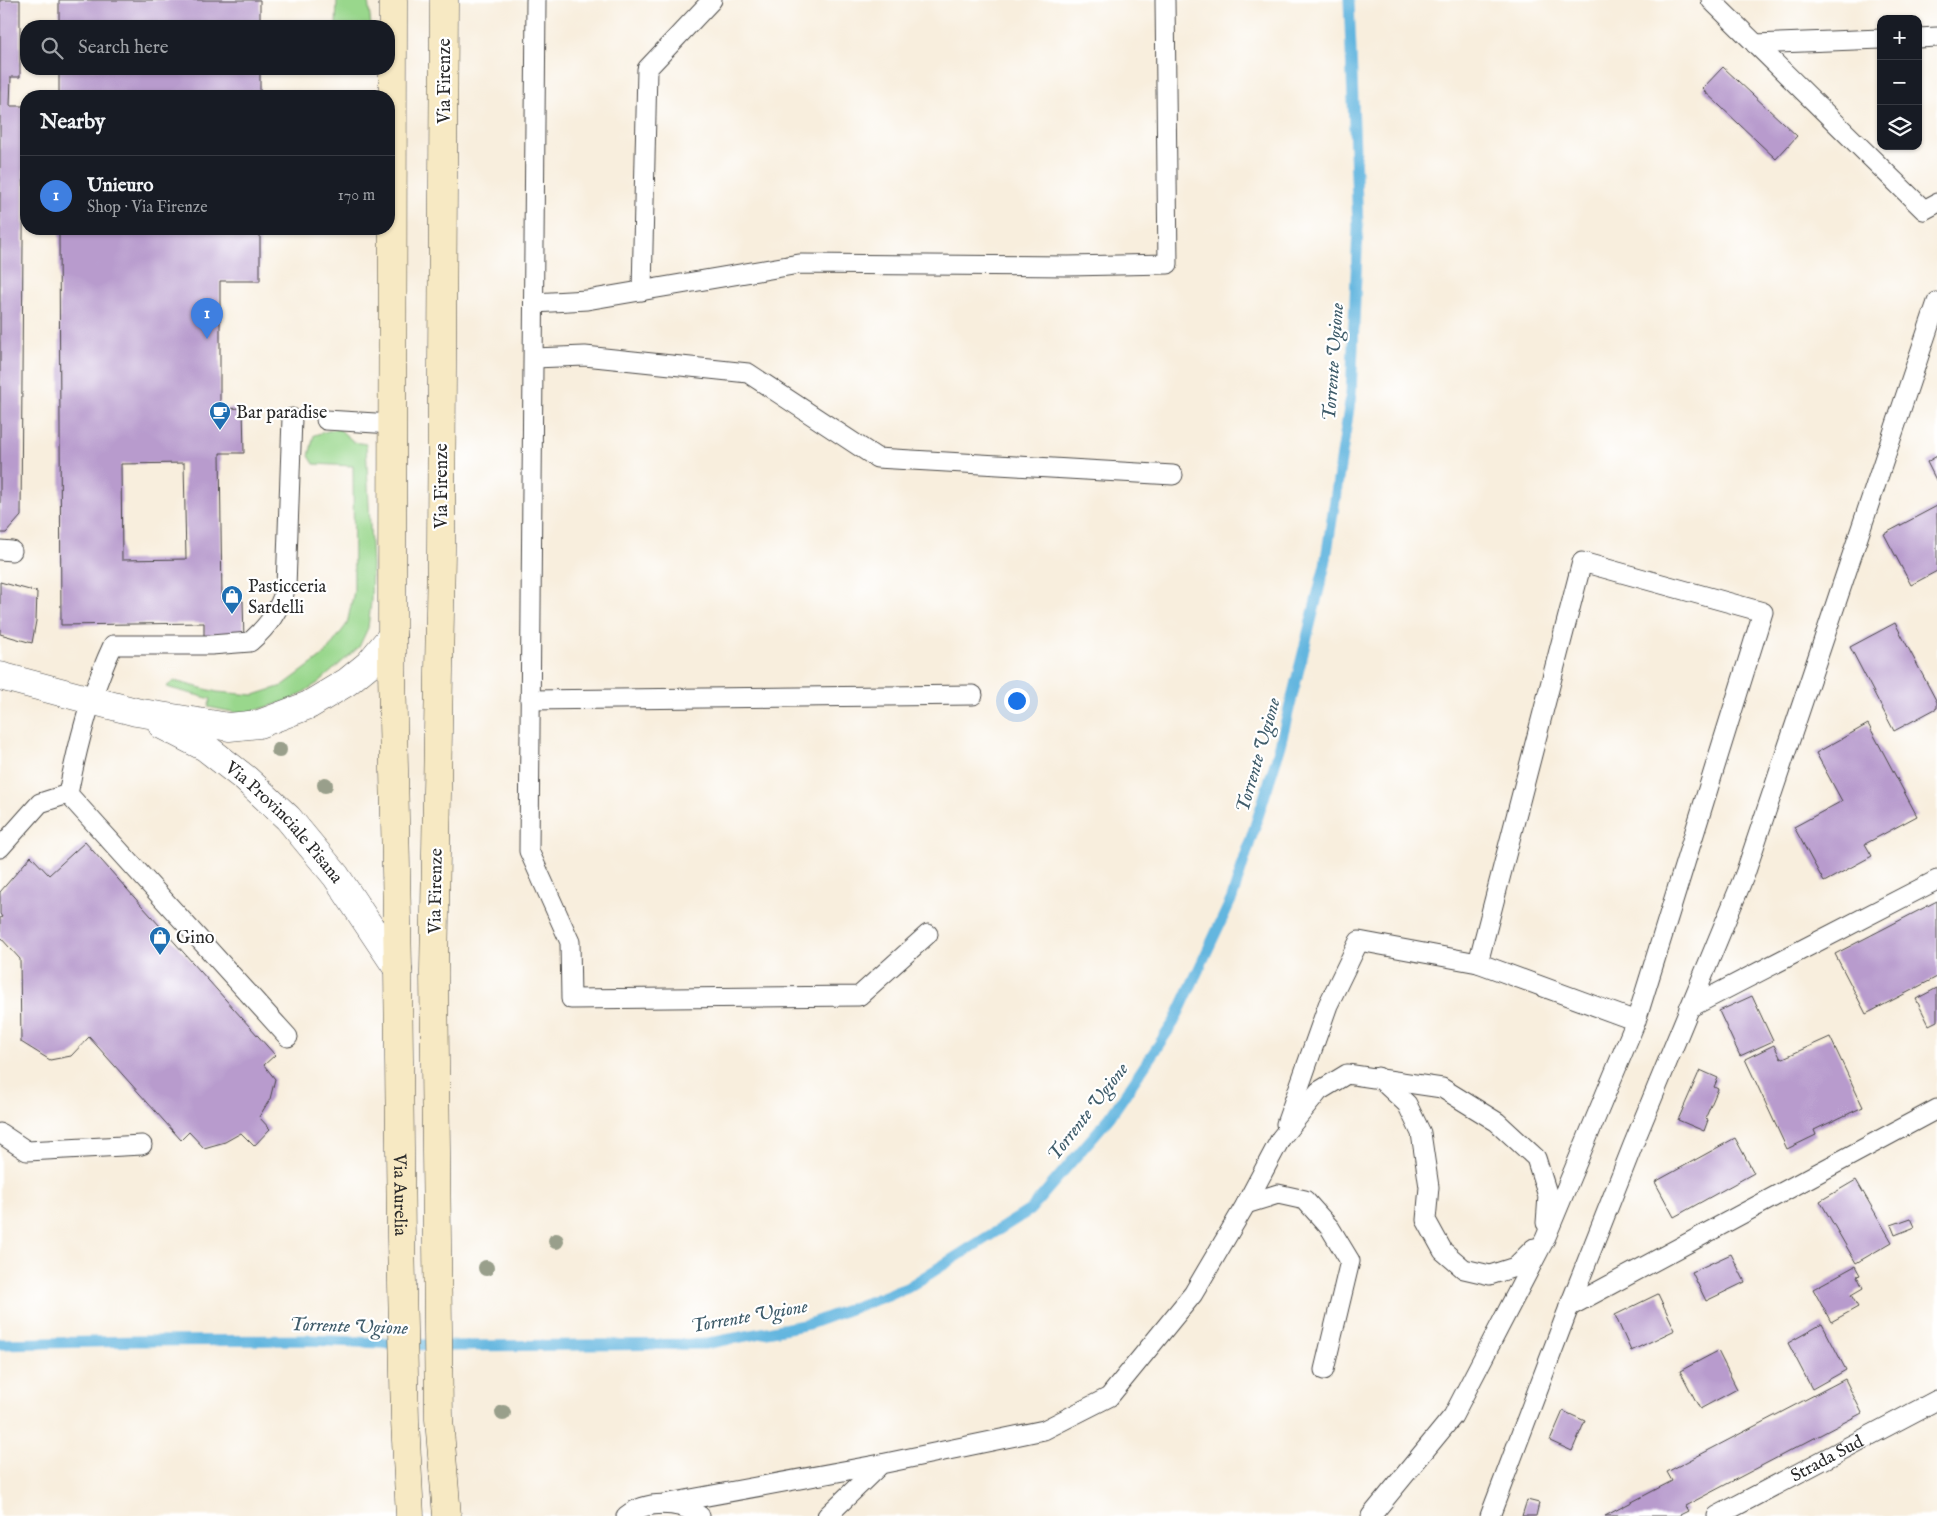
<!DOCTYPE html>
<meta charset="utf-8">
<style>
:root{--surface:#171b24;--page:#242831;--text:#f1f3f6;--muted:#9ea1a6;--line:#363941;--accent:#1f6fb2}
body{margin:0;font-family:"IM FELL English",serif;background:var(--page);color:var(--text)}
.controls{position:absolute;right:15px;top:15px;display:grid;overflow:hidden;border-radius:10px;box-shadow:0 1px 4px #0004}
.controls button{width:45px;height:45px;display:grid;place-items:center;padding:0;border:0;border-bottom:1px solid var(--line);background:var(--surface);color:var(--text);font:25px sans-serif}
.you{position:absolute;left:1016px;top:700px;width:18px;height:18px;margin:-12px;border:4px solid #fff;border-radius:50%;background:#1a73e8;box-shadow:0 0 0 8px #1a73e833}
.badge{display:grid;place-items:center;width:32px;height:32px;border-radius:50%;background:var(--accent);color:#fff;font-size:16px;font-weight:700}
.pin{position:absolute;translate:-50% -41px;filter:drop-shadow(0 1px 2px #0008)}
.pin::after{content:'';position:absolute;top:26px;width:18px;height:15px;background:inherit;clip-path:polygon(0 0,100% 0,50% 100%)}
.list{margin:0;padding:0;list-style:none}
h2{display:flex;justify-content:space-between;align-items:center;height:65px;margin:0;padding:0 20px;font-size:21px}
h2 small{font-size:16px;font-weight:400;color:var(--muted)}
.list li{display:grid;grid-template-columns:32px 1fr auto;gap:15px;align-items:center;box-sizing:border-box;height:80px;padding:0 20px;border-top:1px solid var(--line)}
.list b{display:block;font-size:19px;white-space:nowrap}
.list p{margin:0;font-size:16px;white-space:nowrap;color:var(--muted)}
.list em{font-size:16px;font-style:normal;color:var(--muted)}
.icon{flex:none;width:28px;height:28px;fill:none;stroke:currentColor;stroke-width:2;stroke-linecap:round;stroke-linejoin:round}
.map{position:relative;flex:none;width:1937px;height:1516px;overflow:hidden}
.search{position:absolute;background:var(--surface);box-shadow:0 1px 4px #0004;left:20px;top:20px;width:375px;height:55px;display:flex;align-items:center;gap:12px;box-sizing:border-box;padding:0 18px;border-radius:20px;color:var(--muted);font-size:19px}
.panel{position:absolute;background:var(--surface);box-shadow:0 1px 4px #0004;left:20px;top:90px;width:375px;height:145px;border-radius:20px}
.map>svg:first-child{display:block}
</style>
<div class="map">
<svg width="1937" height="1516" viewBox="0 0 1937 1516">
<rect width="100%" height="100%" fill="#fff"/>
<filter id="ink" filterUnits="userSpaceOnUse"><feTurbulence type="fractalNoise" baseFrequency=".02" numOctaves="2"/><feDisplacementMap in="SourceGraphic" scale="10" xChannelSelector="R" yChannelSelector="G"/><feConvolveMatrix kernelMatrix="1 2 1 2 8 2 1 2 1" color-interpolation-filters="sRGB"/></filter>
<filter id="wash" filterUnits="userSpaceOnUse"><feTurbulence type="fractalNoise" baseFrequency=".0096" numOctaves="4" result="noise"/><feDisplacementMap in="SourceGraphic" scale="20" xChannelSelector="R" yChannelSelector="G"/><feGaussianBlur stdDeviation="1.12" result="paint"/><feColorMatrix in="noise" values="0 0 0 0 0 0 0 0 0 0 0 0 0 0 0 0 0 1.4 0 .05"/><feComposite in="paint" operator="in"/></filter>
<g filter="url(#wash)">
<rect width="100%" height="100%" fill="#f8eedd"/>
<path fill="#99d78c" stroke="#62815c" d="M337,0H368L371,26H336Z
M338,428L354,442L366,444L372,565L371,602L368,628L359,647L318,683L291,700L243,714L208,707L211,699L166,687L174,681L217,692L254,695L282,686L324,655L347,624L354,591L353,466L314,464L309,456L314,435Z"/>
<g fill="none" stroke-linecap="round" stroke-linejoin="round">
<path stroke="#63b6df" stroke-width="11" d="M0,1344L137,1341L309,1340L452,1346L704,1344L809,1324L907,1288L1030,1210L1110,1117L1174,1022L1232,898L1277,757L1325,565L1351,395L1358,227L1349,0"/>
</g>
<g id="blocks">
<path fill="#b89bcd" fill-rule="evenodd" d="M0,0H20V77H11L10,106H24L21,516L6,533H0Z
M59,0H260V26H59Z
M1723,67L1797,136L1776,159L1702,89Z
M59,69H260V96H59Z
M59,229H260V281H220V409L243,408L244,453H220L222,601H243L244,640L204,641V623L61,625ZM184,463L186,559L122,560L121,464Z
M1937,456V482L1927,462Z
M1937,506V571L1911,585L1884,534Z
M0,582L37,592L36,621L32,643L0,634Z
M1895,623L1937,702V708L1894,731L1850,647Z
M1868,724L1917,816L1865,844L1872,856L1824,882L1794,827L1842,801L1816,753Z
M85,842L275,1055L264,1065L275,1079L270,1099L259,1117L270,1129L254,1146L241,1133L225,1142L204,1148L189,1132L181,1140L89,1037L71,1056L50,1060L21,1042L20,959L0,937V918L2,917L0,914V892L31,856L49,875Z
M1937,901V977L1866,1014L1835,954Z
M1937,988V1021L1929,1025L1916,999Z
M1752,996L1773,1041L1740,1056L1719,1011Z
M1830,1037L1863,1107L1814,1130L1816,1135L1787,1149L1745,1059L1774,1045L1781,1059Z
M1700,1070L1718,1078L1714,1087L1718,1089L1705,1119L1708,1120L1704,1131L1678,1120Z
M1735,1138L1754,1173L1674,1217L1655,1182Z
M1856,1180L1892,1242L1856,1263L1820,1201Z
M1911,1218L1915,1227L1895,1235L1891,1225Z
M1731,1254L1745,1282L1706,1301L1692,1272Z
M1855,1266L1860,1275L1857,1276L1863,1288L1851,1295L1858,1307L1831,1322L1813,1289Z
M1658,1294L1675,1330L1631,1351L1615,1315Z
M1822,1324L1846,1370L1812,1389L1788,1343Z
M1718,1351L1737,1389L1700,1409L1680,1371Z
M1845,1379L1862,1413L1685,1506L1688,1511L1678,1516H1605L1672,1481L1667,1472Z
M1563,1411L1585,1421L1572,1451L1550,1441Z
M1527,1500L1539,1503L1536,1516H1522Z"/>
</g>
</g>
<g filter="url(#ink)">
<use href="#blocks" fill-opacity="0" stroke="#4a4846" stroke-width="1"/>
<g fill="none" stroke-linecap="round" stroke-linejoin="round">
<g stroke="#4a4846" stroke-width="21">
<g id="service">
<path d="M536,0L529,851L570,942L571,999L859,996L928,934"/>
<path d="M1711,0L1924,210L1937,203"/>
<path d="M1918,38L1937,37"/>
<path d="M1755,44L1881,39"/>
<path d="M642,291L647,69L712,0"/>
<path d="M534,303L587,300L799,264L1068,266L1168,264L1165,0"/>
<path d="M534,358L585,356L748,373L877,458L1173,475"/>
<path d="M326,420L392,424"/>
<path d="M0,550L12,551"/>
<path d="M530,700L973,695"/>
<path d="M0,848L40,803L68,794"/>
<path d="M1689,1008L1937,880"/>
<path d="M288,1037L68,794C78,742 91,692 113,645H211L250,642C269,625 279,611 286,587L292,418"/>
<path d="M1378,1077L1407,1104L1421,1133L1429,1187L1426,1220L1443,1251L1464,1269L1490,1275L1515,1267L1534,1248"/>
<path d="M1286,1124L1328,1005L1359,941L1478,963"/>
<path d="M0,1133L27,1151L142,1145"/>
<path d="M1246,1204L1278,1194L1305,1200L1330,1228L1350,1261L1324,1370"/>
<path d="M1569,1307L1937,1109"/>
<path d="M664,1504L881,1464"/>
<path d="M626,1516C647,1500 679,1501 700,1516"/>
<path d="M827,1516L881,1464L1044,1430L1109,1397L1193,1294L1246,1204L1281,1138L1319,1091L1347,1074L1442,1088L1497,1122L1536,1158L1548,1196L1546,1223"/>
<path d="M1371,1516L1453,1416L1545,1239L1636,1021L1763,612L1582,562L1478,963L1636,1021"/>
<path d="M1490,1516L1569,1307L1633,1145L1745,874L1937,302"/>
<path id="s1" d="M1717,1516L1937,1400"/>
</g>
</g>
<g stroke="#4a4846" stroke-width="29">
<g id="minor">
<path d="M0,676L136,712L229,727L259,724L309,705L347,682L369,664L392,636"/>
<path id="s2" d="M162,725L205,747L246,779L288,818L336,876L398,969"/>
</g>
</g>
<g stroke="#4a4846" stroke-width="29">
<g id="secondary">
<path id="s3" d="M393,0L392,669L398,969L401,1238L405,1421L410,1516"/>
<path d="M444,0L441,551L434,973L439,1419L447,1516"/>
</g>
</g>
<use href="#service" stroke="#fff" stroke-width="19"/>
<use href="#minor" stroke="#fff" stroke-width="28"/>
<use href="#secondary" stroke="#f7e9c3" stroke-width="28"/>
</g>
<g fill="#999f8b">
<circle cx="279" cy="750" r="8"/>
<circle cx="325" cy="785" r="8"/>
<circle cx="556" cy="1241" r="8"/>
<circle cx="486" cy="1268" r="8"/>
<circle cx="503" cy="1413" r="8"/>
</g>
</g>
<defs>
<g id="cafe-pin" transform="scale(1.125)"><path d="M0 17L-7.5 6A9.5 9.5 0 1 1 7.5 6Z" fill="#1f6fb2" stroke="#fff"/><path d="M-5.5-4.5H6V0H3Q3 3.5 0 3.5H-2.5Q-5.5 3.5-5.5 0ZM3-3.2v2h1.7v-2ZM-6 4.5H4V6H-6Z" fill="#fff"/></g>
<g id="shop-pin" transform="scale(1.125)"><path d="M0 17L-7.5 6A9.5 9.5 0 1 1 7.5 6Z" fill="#1f6fb2" stroke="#fff"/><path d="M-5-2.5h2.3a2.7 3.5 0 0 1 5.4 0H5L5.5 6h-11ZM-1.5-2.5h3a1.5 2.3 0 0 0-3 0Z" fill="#fff"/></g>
</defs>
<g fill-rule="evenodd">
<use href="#cafe-pin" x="220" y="412"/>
<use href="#shop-pin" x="232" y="596"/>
<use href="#shop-pin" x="160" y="937"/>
</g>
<g text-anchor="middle" stroke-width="4.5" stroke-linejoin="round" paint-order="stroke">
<g font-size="18" fill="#2b2b2b" stroke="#fff">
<text transform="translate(444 81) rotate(-90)" y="6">Via Firenze</text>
<text transform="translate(441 486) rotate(-90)" y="6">Via Firenze</text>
<text dy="6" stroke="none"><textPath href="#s2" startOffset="158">Via Provinciale Pisana</textPath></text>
<text transform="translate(435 891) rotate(-89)" y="6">Via Firenze</text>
<text dy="6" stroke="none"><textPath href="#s3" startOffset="1195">Via Aurelia</textPath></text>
<text dy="6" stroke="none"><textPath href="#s1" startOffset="124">Strada Sud</textPath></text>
</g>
<g font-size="18" fill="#2b2b2b" stroke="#fff" text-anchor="start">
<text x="236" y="418">Bar paradise</text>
<text x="248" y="592">Pasticceria<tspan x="248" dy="21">Sardelli</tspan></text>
<text x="176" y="943">Gino</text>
</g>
<g font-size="19" font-style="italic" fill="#3f5c6a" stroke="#fff">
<text transform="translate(1332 362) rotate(-86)" y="7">Torrente Ugione</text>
<text transform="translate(1257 755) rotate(-74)" y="7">Torrente Ugione</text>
<text transform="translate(1087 1111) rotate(-52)" y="7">Torrente Ugione</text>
<text transform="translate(749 1315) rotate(-10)" y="7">Torrente Ugione</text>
<text transform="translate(349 1325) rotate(2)" y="7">Torrente Ugione</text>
</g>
</g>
</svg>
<div class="controls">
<button>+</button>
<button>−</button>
<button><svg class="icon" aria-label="layers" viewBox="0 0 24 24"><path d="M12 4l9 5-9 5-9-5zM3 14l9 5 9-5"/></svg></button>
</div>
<div class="you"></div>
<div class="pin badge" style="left:207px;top:339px;background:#3f7fe0">1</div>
<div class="search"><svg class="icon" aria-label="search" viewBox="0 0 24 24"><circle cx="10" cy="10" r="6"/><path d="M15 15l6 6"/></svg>Search here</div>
<section class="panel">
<h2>Nearby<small></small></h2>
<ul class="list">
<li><span class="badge" style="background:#3f7fe0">1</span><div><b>Unieuro</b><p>Shop · Via Firenze</p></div><em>170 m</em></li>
</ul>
</section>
</div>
